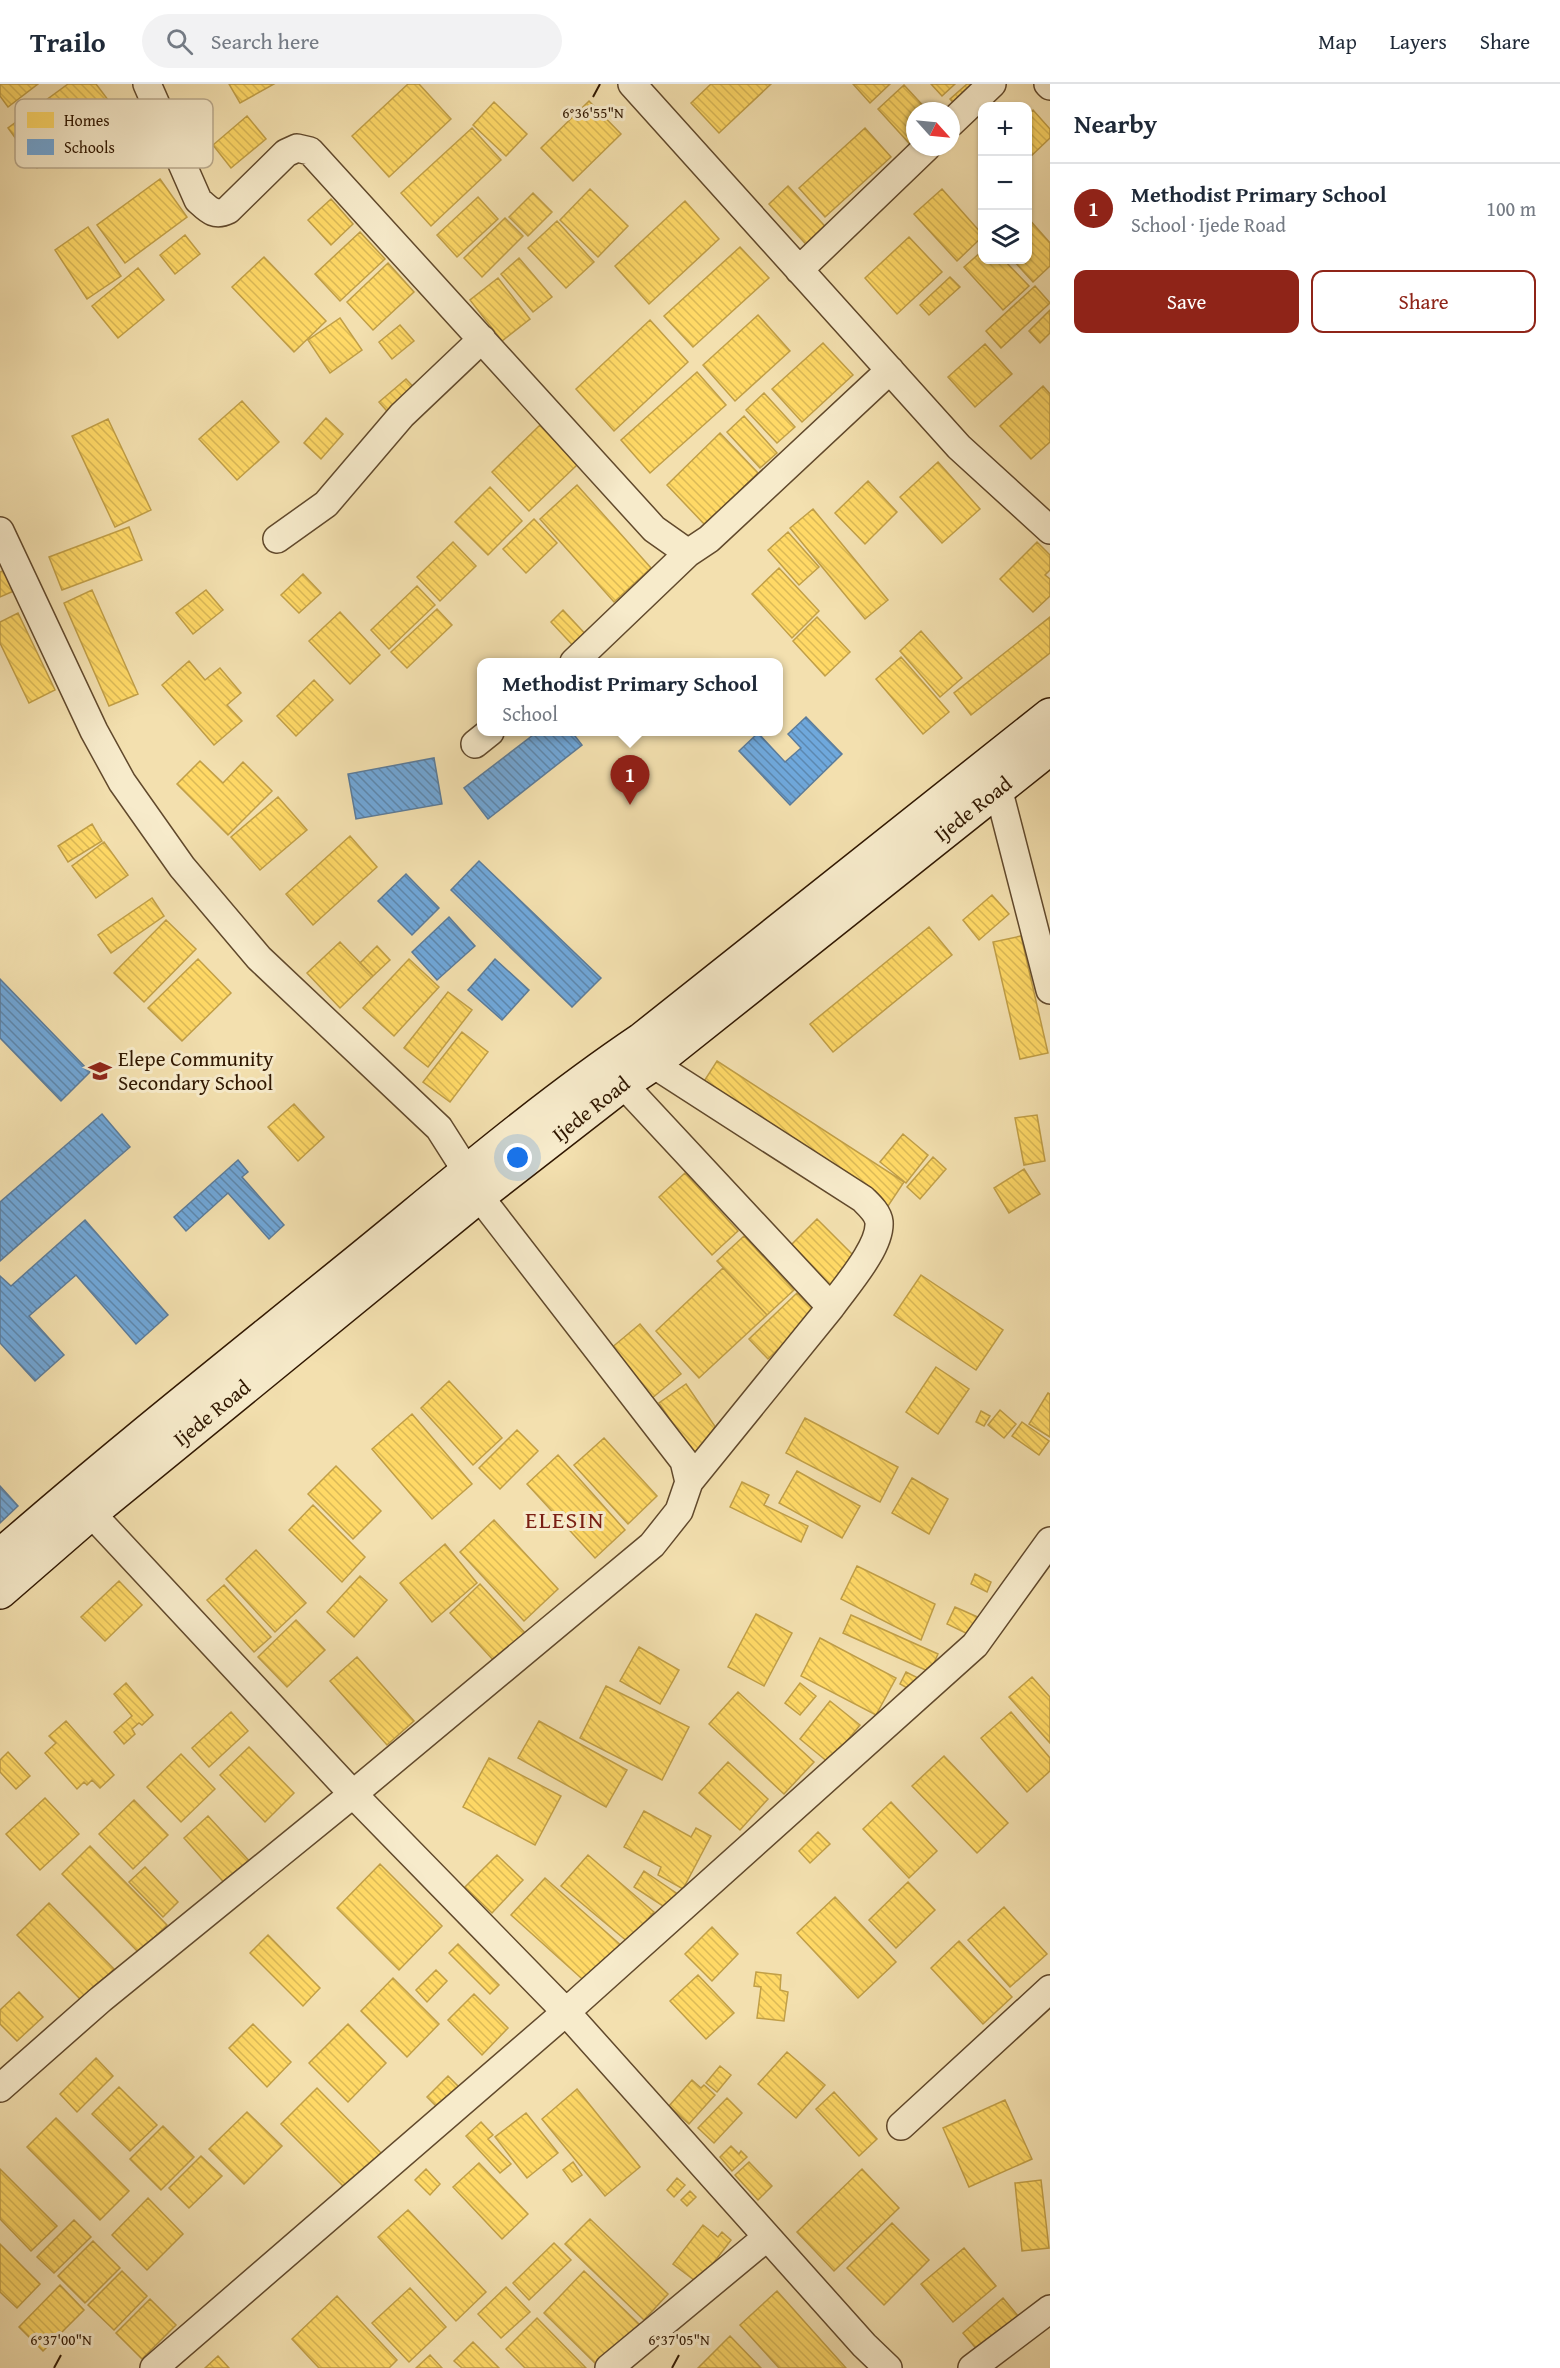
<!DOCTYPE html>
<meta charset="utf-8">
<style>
:root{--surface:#fff;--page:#f2f2f3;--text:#1f2937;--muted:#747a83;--line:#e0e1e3;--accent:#8f2418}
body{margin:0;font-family:"Gentium Book Plus",serif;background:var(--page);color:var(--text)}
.controls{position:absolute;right:18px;top:18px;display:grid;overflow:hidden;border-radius:12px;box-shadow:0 2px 4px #0004}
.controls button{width:54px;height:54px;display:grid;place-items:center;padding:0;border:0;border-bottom:2px solid var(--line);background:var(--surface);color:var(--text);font:30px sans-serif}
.compass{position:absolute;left:906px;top:18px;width:54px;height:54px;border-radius:50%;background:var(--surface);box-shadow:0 2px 4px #0004;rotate:117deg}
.you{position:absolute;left:518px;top:1074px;width:21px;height:21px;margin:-15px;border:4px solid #fff;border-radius:50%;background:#1a73e8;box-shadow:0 0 0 9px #1a73e833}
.badge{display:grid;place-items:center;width:39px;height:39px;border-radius:50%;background:var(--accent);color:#fff;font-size:20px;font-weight:700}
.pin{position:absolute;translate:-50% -50px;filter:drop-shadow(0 2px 3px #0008)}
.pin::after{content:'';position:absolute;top:32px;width:21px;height:18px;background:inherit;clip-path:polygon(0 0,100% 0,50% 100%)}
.popup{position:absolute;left:477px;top:574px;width:306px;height:78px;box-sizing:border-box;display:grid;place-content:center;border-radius:12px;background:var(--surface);filter:drop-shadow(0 2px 4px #0005);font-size:20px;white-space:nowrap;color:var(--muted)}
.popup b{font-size:22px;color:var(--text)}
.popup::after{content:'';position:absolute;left:50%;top:100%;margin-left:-12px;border:12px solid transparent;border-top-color:var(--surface)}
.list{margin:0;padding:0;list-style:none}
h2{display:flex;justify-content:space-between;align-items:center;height:78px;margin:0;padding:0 24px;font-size:26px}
h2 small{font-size:20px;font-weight:400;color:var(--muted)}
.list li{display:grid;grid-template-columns:39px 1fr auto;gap:18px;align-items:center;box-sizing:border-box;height:90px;padding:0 24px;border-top:2px solid var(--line)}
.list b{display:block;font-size:22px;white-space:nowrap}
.list p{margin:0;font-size:20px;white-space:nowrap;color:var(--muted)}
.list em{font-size:20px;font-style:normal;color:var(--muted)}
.actions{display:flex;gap:12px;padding:18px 24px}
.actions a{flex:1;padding:14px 0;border:2px solid var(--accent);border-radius:12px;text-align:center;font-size:21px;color:var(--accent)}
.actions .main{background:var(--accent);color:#fff}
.icon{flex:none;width:33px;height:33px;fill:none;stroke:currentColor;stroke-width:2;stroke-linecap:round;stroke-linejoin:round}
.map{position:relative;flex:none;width:1050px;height:2284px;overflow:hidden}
header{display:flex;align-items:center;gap:36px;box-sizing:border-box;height:84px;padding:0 30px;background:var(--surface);border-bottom:2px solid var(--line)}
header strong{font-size:28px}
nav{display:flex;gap:33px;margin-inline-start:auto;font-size:21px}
.search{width:420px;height:54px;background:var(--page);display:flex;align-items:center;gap:15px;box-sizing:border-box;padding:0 21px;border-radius:33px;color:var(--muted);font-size:22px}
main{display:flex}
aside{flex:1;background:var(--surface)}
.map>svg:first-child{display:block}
</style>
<header>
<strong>Trailo</strong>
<div class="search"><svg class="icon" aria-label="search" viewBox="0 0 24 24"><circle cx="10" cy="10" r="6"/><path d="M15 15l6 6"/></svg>Search here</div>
<nav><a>Map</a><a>Layers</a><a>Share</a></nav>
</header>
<main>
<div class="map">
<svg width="1050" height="2284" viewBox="0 0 1050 2284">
<defs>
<pattern id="homes-back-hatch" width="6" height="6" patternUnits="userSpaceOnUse" patternTransform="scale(1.5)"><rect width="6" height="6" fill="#ffd966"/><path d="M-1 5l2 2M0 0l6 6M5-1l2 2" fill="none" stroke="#dbba57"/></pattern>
<pattern id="schools-back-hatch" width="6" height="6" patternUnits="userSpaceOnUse" patternTransform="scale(1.5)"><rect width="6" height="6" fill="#6fa8dc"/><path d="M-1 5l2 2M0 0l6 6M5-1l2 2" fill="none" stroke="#5c88b0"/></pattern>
</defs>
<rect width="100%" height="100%" fill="#f3e0af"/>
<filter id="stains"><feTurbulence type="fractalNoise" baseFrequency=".00333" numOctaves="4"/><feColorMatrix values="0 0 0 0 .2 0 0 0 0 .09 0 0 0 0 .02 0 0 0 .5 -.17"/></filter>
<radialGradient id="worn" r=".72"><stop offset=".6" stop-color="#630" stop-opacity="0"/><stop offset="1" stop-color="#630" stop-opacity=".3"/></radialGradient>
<path fill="url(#homes-back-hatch)" stroke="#c19f47" stroke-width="1.5" d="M0,0H38L8,23L0,12Z
M68,0H96L115,25L37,84L8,44Z
M229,0H274L240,19Z
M408,0H419L451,35L389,93L352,52Z
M711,0H771L719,49L691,19Z
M853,0H890L870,19Z
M931,0H955L942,12Z
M967,0H989L960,26L950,15Z
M904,1L928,27H915V63L917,68L878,25Z
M589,17L621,50L573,97L541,64Z
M494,18L527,50L506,72L473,41Z
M1033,26L1050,45V54L1028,75V31Z
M247,32L266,55L231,84L213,61Z
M472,44L501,76L431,142L401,109Z
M865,44L891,73L825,133L799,104Z
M160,95L187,133L125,179L97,141Z
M788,102L833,151L814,169L769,120Z
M590,105L628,142L598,173L560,136Z
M942,105L982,150V153L957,177L914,130Z
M533,109L552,128L528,152L509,133Z
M478,113L498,135L457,173L437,151Z
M331,115L353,140L331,161L308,136Z
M685,117L719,155L649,220L615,182Z
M505,134L523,152L482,193L464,174Z
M1028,134L1050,159V182L1033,198L1013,176H1028Z
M557,137L594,178L566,204L528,164Z
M88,143L121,192L87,215L55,166Z
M360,148L385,175L340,217L315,190Z
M185,151L200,170L175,190L160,171Z
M909,153L942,188L897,230L865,194Z
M740,163L769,194L693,263L664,232Z
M982,167V176H1004L1029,202L1003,226L964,183Z
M264,173L326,237L294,268L232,203Z
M519,174L552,213L533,228L501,190Z
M388,179L414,208L373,246L347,218Z
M138,184L164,216L118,254L92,222Z
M950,193L960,203L929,231L920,221Z
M498,194L530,235L502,257L470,216Z
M1035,202L1050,219L1001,264L986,247Z
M1050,226V249L1040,259L1029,247Z
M758,231L790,267L735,317L703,281Z
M340,234L362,266L330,289L308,256Z
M650,236L688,278L614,347L576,305Z
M400,241L414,257L392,275L379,258Z
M823,259L853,291L802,338L772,305Z
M985,260L1012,290L975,323L948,293Z
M697,288L726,321L650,389L621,356Z
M406,295L420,310L393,334L379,318Z
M1043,302L1050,310V358L1031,375L1000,342Z
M764,309L795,343L777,359L746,326Z
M242,317L279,358L237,396L199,355Z
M744,332L777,369L760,384L727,348Z
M326,334L343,350L321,375L304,359Z
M108,335L151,426L115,443L72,352Z
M540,341L577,381L529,427L492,388Z
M720,349L758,389L705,441L667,401Z
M938,378L980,425L942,459L900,413Z
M868,397L897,428L865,460L835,429Z
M577,401L651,484L614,518L540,435Z
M490,403L522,437L488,471L455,438Z
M813,425L888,516L865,535L790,444Z
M534,435L557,459L526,489L503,465Z
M129,443L142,476L62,506L49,473Z
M788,448L819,483L799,501L768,466Z
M453,458L476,482L440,517L417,493Z
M1037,458L1050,471V486L1045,491L1050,495V512L1033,528L1000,495Z
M779,484L819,527L792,554L752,510Z
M6,485L16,506L0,513V488Z
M303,490L321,509L299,529L281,511Z
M417,502L435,521L389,565L371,546Z
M92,506L138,610L109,622L64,519Z
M206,506L223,526L193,550L176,529Z
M437,525L452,541L407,584L391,568Z
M563,526L590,555L578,567L551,538Z
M340,528L380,571L350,600L309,557Z
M18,529L55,606L29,619L0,559V538Z
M817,533L850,568L825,592L793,557Z
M1050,533V569L971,631L954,609Z
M921,547L962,594L940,613L900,567Z
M901,573L949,628L923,650L876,595Z
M189,577L205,596L220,584L241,609L227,621L242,637L214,661L162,601Z
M314,596L333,616L296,652L277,632Z
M200,677L223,699L243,678L272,707L228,751L177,700Z
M278,713L307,746L260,786L231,753Z
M92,740L102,757L68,778L58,762Z
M350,752L377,783L313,841L286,810Z
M104,758L128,791L96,814L72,782Z
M992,811L1009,830L979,856L963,836Z
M152,814L164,832L111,869L98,851Z
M166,836L196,865L144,918L114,889Z
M929,843L952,871L833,968L810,940Z
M1021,852L1048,969L1020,975L993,858Z
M340,858L373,892L340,924L307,889Z
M377,862L390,876L373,892L360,879Z
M198,875L231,909L182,957L148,924Z
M409,875L439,903L394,952L363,924Z
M448,908L472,926L428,983L404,964Z
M462,948L488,968L450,1018L423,998Z
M717,977L904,1098L888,1122L701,1002Z
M294,1020L324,1053L298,1077L268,1043Z
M1037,1031L1045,1077L1024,1081L1015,1034Z
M903,1050L928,1071L906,1099L880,1078Z
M933,1073L946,1085L920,1115L907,1103Z
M1024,1085L1040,1110L1009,1129L994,1104Z
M685,1089L738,1147L712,1171L659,1113Z
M817,1135L859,1177L831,1205L789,1163Z
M744,1152L794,1206L767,1231L717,1177Z
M723,1184L767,1231L699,1294L656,1247Z
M921,1191L1003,1246L976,1286L894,1231Z
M797,1209L816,1228L768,1275L749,1255Z
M640,1240L681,1290L651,1315L610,1265Z
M936,1283L969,1305L938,1350L906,1328Z
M449,1297L502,1354L473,1381L421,1324Z
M686,1300L723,1354L696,1374L659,1319Z
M1048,1309L1050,1310V1353L1029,1340Z
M1000,1326L1016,1340L1004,1354L988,1341Z
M981,1327L990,1332L984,1342L976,1338Z
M412,1330L472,1400L432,1435L372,1365Z
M805,1334L898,1383L880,1418L786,1369Z
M1022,1338L1049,1357L1039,1371L1012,1352Z
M517,1346L538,1367L500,1405L479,1384Z
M604,1354L657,1412L628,1440L574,1381Z
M558,1371L625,1446L595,1474L527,1400Z
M336,1382L381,1427L353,1455L308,1410Z
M797,1387L860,1422L842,1454L779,1419Z
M912,1394L948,1415L929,1450L892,1429Z
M742,1398L769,1411L764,1421L808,1442L801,1458L730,1423Z
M313,1421L365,1473L342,1498L289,1446Z
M494,1436L558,1505L524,1537L460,1468Z
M445,1460L477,1499L432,1538L400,1499Z
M256,1466L306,1519L275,1548L226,1495Z
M857,1482L935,1520L921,1556L841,1515Z
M975,1490L991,1498L987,1508L971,1500Z
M360,1492L387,1516L354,1553L327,1528Z
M119,1497L142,1521L105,1557L81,1533Z
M480,1500L526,1550L495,1578L450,1529Z
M224,1501L271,1553L254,1568L207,1516Z
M955,1523L982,1535L974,1553L947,1540Z
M756,1530L792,1549L764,1602L728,1583Z
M851,1531L938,1570L930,1588L843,1549Z
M296,1536L325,1566L287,1603L258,1573Z
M820,1554L896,1594L876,1631L801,1592Z
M639,1563L679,1586L660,1620L620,1597Z
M357,1573L414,1637L387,1661L330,1597Z
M906,1588L922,1596L916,1609L900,1600Z
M1032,1593L1050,1613V1659L1009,1613Z
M126,1599L153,1631L142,1641L139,1639L132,1645L135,1650L124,1660L114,1648L132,1632L114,1610Z
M800,1599L816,1612L800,1631L785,1619Z
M606,1602L689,1643L662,1696L580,1654Z
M738,1608L814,1678L784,1710L709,1640Z
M830,1617L860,1641L829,1679L800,1655Z
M231,1628L248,1647L209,1683L192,1664Z
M1011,1628L1050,1674V1687L1027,1708L981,1654Z
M66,1637L114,1691L100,1704L92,1696L87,1701L84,1698L77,1705L45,1669L56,1659L49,1652Z
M539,1637L627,1686L606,1723L518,1674Z
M249,1663L294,1709L265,1738L220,1691Z
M8,1668L30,1692L16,1705L0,1688V1676Z
M181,1670L215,1705L181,1738L147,1703Z
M944,1672L1008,1739L977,1769L912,1702Z
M489,1674L561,1712L535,1761L463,1723Z
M728,1678L768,1715L740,1746L699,1709Z
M45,1714L79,1750L40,1786L6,1750Z
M134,1716L168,1751L133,1785L99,1750Z
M891,1718L937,1767L909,1794L863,1745Z
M644,1727L691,1753L696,1744L711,1752L683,1805L658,1791L661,1783L624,1763Z
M208,1732L253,1781L229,1804L184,1754Z
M818,1748L830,1760L810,1779L799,1767Z
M90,1762L167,1841L139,1869L62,1790Z
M497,1771L523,1796L492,1829L465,1803Z
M588,1771L654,1828L628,1858L561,1802Z
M380,1780L442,1842L399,1886L337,1824Z
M145,1783L178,1818L163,1833L129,1798Z
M644,1787L679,1811L669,1826L634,1803Z
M545,1794L624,1864L590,1902L511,1831Z
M908,1798L935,1826L896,1864L869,1836Z
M835,1813L896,1878L858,1914L797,1849Z
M49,1819L114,1885L82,1917L17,1851Z
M1004,1823L1047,1870L1010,1903L968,1856Z
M712,1843L738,1870L712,1897L685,1870Z
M268,1851L320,1904L303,1922L250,1869Z
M959,1857L1012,1913L983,1940L931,1884Z
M458,1860L499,1901L490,1910L449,1869Z
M436,1886L447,1897L427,1918L416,1906Z
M756,1888L781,1891L780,1906L788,1908L784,1937L757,1934L761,1903L754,1902Z
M698,1891L734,1929L706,1955L670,1917Z
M393,1894L439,1940L407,1973L361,1927Z
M19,1908L43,1933L17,1957L0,1940V1926Z
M474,1910L508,1944L482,1971L448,1936Z
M253,1940L291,1978L267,2003L229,1964Z
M348,1940L386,1979L348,2018L309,1979Z
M787,1968L825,2001L796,2034L758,2000Z
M96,1974L113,1992L77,2028L60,2010Z
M720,1982L731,1991L717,2008L706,1999Z
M448,1992L462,2006L441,2027L427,2013Z
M692,1996L701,2004L704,2001L715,2011L689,2040L669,2022Z
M119,2003L157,2041L130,2067L92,2030Z
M317,2004L383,2071L348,2107L281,2040Z
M577,2005L640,2083L605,2112L542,2035Z
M834,2008L877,2055L859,2072L816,2025Z
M727,2014L742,2029L714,2059L698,2044Z
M1005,2016L1032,2075L969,2103L943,2044Z
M247,2028L282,2062L244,2100L209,2065Z
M526,2029L558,2069L527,2094L495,2053Z
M56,2034L129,2107L100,2136L27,2063Z
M481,2038L493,2051L488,2055L511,2080L500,2089L466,2052Z
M163,2042L194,2073L161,2106L130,2075Z
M731,2062L739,2070L741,2067L747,2073L732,2087L720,2073Z
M201,2072L222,2092L189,2124L169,2104Z
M573,2078L582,2091L572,2098L563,2086Z
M749,2078L772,2102L758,2116L735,2091Z
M479,2079L528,2130L502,2155L453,2103Z
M0,2085L57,2142L31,2167L0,2135Z
M426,2085L440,2100L430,2111L415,2096Z
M862,2085L899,2124L834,2187L797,2148Z
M677,2094L685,2101L674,2113L667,2106Z
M1041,2096L1049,2164L1022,2167L1015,2099Z
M690,2107L696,2113L687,2122L681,2116Z
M148,2114L183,2150L147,2186L112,2151Z
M408,2126L486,2208L456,2237L378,2153Z
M590,2135L668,2210L644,2236L565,2160Z
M74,2136L91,2153L54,2189L37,2173Z
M892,2139L929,2176L884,2221L847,2184Z
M703,2141L718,2153L722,2148L731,2156L698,2199L673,2180Z
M93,2157L120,2184L85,2219L58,2192Z
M554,2159L571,2176L529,2216L513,2199Z
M0,2160L40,2200L17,2224L0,2208Z
M964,2164L996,2202L953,2238L921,2200Z
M122,2187L147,2212L114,2246L88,2221Z
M584,2187L640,2241L599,2283L544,2229Z
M60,2201L84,2226L43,2267L19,2243Z
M506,2203L530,2228L501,2254L478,2230Z
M410,2204L446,2243L409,2278L372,2239Z
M777,2207L846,2284H779L740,2241Z
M337,2212L397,2276L389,2284H319L292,2255Z
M1003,2214L1019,2233L979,2268L963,2249Z
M150,2215L176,2241L142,2275L116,2249Z
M537,2234L586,2284H525L506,2265Z
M730,2252L761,2284H698Z
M473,2258L499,2284H462L454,2277Z
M430,2271L442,2284H416Z
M218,2272L229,2284H205Z"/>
<path fill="url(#schools-back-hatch)" stroke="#5c7c9a" stroke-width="1.5" d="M806,633L842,670L790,721L739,667L758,649L785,678L801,664L788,650Z
M537,648H572L582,661L488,735L464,704Z
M434,674L442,720L356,735L348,690Z
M479,777L601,894L572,923L451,806Z
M406,790L439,824L412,851L378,817Z
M449,833L475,862L437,896L412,868Z
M495,875L529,906L502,936L468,906Z
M0,895L90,988L61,1017L0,954Z
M102,1030L130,1063L0,1177V1118Z
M238,1076L248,1088L242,1093L284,1141L269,1155L228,1109L186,1147L174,1133Z
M85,1136L168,1231L136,1260L76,1191L29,1232L64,1271L35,1297L0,1259V1192L11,1202Z
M0,1402L18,1422L0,1439Z"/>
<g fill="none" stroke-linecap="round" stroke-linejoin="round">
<g stroke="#61492c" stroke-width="30">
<path id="street" d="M147,0L198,116C208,125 214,133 228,126L286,69L297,64L310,67L654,445L688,469L709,455L890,286
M632,0L959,363L1050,446
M1048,0L1050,2
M951,39L992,0
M799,186L927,63
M0,447L94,647L122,698L182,783L259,874L439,1044L467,1088
M277,455L326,420L402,331L482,255
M574,578L688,469
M475,660L490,648
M998,704L1050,906
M653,980L863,1115C869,1121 878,1129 879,1138C881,1163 845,1203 831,1223
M623,1000L831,1223L689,1398
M91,1429L353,1710L566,1928L864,2261L888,2284
M0,2004L101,1915L353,1710L652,1461L679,1427L689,1398L684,1377L479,1112
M901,2042L1050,1905
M154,2284L566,1928L975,1561L1050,1457
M609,2284L767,2153
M972,2284L1050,2225"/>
</g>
<g stroke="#301700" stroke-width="36">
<path id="secondary" d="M0,1472C113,1373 232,1279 349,1184C444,1107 540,1024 641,956L1050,631
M0,1508L91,1429L479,1112L623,1000L653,980L1050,664"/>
</g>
<use href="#street" stroke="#f7ebcb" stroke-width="27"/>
<use href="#secondary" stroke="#f7ebcb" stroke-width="33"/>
</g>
<path fill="none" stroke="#301700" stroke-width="2" d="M593,13L600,0M54,2284L61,2271M672,2284L679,2271"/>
<defs>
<g id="school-bare" transform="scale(1.8)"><path d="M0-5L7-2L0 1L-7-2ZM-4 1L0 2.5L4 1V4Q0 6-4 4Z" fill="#8f2418" stroke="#f7ebcb" stroke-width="2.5" paint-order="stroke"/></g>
</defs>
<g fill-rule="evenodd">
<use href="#school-bare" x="100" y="987"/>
</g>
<g text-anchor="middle" stroke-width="6" stroke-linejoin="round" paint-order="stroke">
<g font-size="21" fill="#301700" stroke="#f7ebcb">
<text transform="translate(973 725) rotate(-38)" y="7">Ijede Road</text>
<text transform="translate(591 1025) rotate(-38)" y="7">Ijede Road</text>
<text transform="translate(212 1329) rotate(-39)" y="7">Ijede Road</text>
</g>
<g font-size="21" fill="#301700" stroke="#f7ebcb" text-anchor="start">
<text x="118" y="982">Elepe Community<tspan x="118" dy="24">Secondary School</tspan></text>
</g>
<g font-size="24" letter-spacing="1.5" fill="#7a1f14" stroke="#f7ebcb">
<text x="565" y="1444">ELESIN</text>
</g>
</g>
<rect x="15" y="15" width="198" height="69" rx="9" fill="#f7ebcb" stroke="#bbab8e" stroke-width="1.5"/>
<rect x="27" y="28" width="27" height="16" fill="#ffd966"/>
<rect x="27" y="55" width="27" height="16" fill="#6fa8dc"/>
<g font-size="16" fill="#301700">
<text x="64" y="42">Homes</text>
<text x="64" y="69">Schools</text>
</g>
<g font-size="15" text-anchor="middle" fill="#301700" stroke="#f7ebcb" stroke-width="6" stroke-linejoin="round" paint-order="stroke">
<text x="593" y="34">6°36'55"N</text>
<text x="61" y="2261">6°37'00"N</text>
<text x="679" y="2261">6°37'05"N</text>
</g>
<rect width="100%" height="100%" filter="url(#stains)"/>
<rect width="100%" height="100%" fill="url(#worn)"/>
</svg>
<div class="controls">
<button>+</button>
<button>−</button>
<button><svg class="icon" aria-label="layers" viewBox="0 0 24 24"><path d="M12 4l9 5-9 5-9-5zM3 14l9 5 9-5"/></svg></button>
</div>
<svg class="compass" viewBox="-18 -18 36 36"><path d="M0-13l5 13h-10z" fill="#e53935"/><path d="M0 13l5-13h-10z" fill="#747a83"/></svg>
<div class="you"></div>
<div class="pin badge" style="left:630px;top:721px">1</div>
<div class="popup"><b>Methodist Primary School</b>School</div>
</div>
<aside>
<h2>Nearby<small></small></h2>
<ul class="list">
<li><span class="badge">1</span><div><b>Methodist Primary School</b><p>School · Ijede Road</p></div><em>100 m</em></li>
</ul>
<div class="actions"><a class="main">Save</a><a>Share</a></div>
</aside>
</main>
